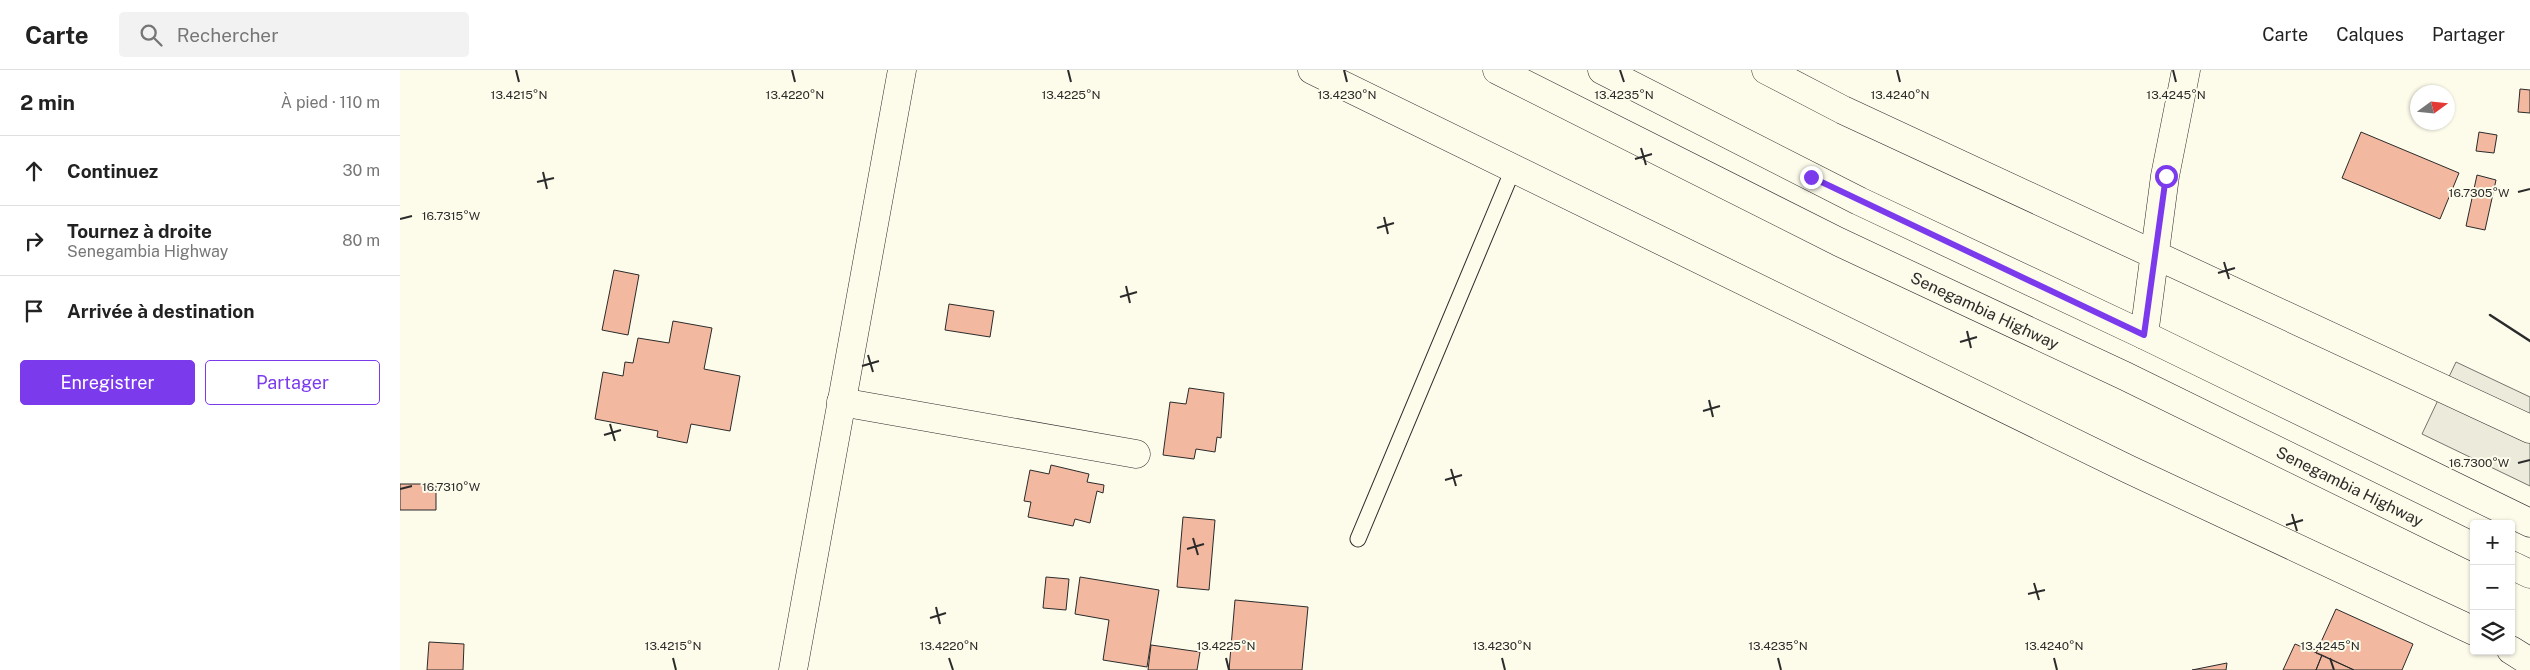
<!DOCTYPE html>
<html lang="fr">
<meta charset="utf-8">
<style>
:root{--surface:#fff;--page:#f2f2f2;--text:#222;--muted:#767676;--line:#e0e0e0;--accent:#7c3aed}
body{margin:0;font-family:"Public Sans",sans-serif;background:var(--page);color:var(--text)}
.controls{position:absolute;right:15px;bottom:15px;display:grid;overflow:hidden;border-radius:5px;box-shadow:0 1px 4px #0004}
.controls button{width:45px;height:45px;display:grid;place-items:center;padding:0;border:0;border-bottom:1px solid var(--line);background:var(--surface);color:var(--text);font:25px sans-serif}
.compass{position:absolute;left:2010px;top:15px;width:45px;height:45px;border-radius:50%;background:var(--surface);box-shadow:0 1px 4px #0004;rotate:75deg}
.stop{position:absolute;width:15px;height:15px;margin:-11px;border:4px solid #7c3aed;border-radius:50%;background:#fff}
.stop.end{background:#7c3aed;border-color:#fff;box-shadow:0 1px 5px #0008}
.list{margin:0;padding:0;list-style:none}
h2{display:flex;justify-content:space-between;align-items:center;height:65px;margin:0;padding:0 20px;font-size:21px}
h2 small{font-size:16px;font-weight:400;color:var(--muted)}
.list li{display:grid;grid-template-columns:32px 1fr auto;gap:15px;align-items:center;box-sizing:border-box;height:70px;padding:0 20px;border-top:1px solid var(--line)}
.list b{display:block;font-size:19px;white-space:nowrap}
.list p{margin:0;font-size:16px;white-space:nowrap;color:var(--muted)}
.list em{font-size:16px;font-style:normal;color:var(--muted)}
.actions{display:flex;gap:10px;padding:15px 20px}
.actions a{flex:1;padding:11px 0;border:1px solid var(--accent);border-radius:5px;text-align:center;font-size:18px;color:var(--accent)}
.actions .main{background:var(--accent);color:#fff}
.icon{flex:none;width:28px;height:28px;fill:none;stroke:currentColor;stroke-width:2;stroke-linecap:round;stroke-linejoin:round}
.map{position:relative;flex:none;width:2130px;height:600px;overflow:hidden}
header{display:flex;align-items:center;gap:30px;box-sizing:border-box;height:70px;padding:0 25px;background:var(--surface);border-bottom:1px solid var(--line)}
header strong{font-size:24px}
nav{display:flex;gap:28px;margin-inline-start:auto;font-size:18px}
.search{width:350px;height:45px;background:var(--page);display:flex;align-items:center;gap:12px;box-sizing:border-box;padding:0 18px;border-radius:5px;color:var(--muted);font-size:19px}
main{display:flex}
aside{flex:1;background:var(--surface)}
.map>svg:first-child{display:block}
</style>
<header>
<strong>Carte</strong>
<div class="search"><svg class="icon" aria-label="search" viewBox="0 0 24 24"><circle cx="10" cy="10" r="6"/><path d="M15 15l6 6"/></svg>Rechercher</div>
<nav><a>Carte</a><a>Calques</a><a>Partager</a></nav>
</header>
<main>
<aside>
<h2>2 min<small>À pied · 110 m</small></h2>
<ul class="list">
<li><svg class="icon" aria-label="ahead" viewBox="0 0 24 24"><path d="M12 20V5M6 11l6-6 6 6"/></svg><div><b>Continuez</b></div><em>30 m</em></li>
<li><svg class="icon" aria-label="right" viewBox="0 0 24 24"><path d="M7 20v-9h11M14 6l5 5-5 5"/></svg><div><b>Tournez à droite</b><p>Senegambia Highway</p></div><em>80 m</em></li>
<li><svg class="icon" aria-label="arrive" viewBox="0 0 24 24"><path d="M6 21V4h12l-3 4 3 4H6"/></svg><div><b>Arrivée à destination</b></div></li>
</ul>
<div class="actions"><a class="main">Enregistrer</a><a>Partager</a></div>
</aside>
<div class="map">
<svg width="2130" height="600" viewBox="0 0 2130 600">
<rect width="100%" height="100%" fill="#fdfbea"/>
<path fill="#eceadb" stroke="#74746e" d="M2056,292L2130,327V416L2022,364Z"/>
<path fill="#f2b8a0" stroke="#2b2b2b" d="M2120,19L2130,20V43L2118,42Z
M1961,62L2059,103L2040,149L1942,108Z
M2079,62L2097,65L2094,83L2076,81Z
M2077,105L2096,110L2085,160L2066,156Z
M214,200L239,205L228,265L202,260Z
M549,234L594,241L590,267L545,260Z
M273,251L312,258L304,299L340,306L330,361L291,354L287,373L257,367L258,361L195,349L203,302L223,306L225,292L233,293L238,268L269,273Z
M789,318L824,323L821,368L817,367L815,382L796,379L794,389L763,385L770,332L786,334Z
M651,395L689,404L687,412L704,415L703,423L697,421L690,453L675,449L673,456L628,447L631,432L624,431L630,400L649,404Z
M0,414H36V440H0Z
M783,447L815,450L809,520L777,517Z
M646,507L669,509L666,540L643,538Z
M680,507L759,520L747,597L703,590L709,550L675,544Z
M835,530L908,537L902,600H829Z
M1936,539L2013,574L2002,600H1954L1916,583Z
M29,572L64,574L63,600H27Z
M1895,574L1922,585L1916,600H1883Z
M751,575L800,582L797,600H748Z
M1922,585L1954,600H1916Z
M1827,593L1826,600H1792Z"/>
<g fill="none" stroke-linecap="round" stroke-linejoin="round">
<g stroke="#2b2b2b" stroke-width="17">
<path id="service" d="M958,469L1114,97"/>
</g>
<g stroke="#2b2b2b" stroke-width="29">
<path id="minor" d="M912,0L1728,399L2074,561
M1366,0L1443,40L2130,359
M1744,265L1765,106L1786,0
M441,332L736,384
M2111,580L2130,592"/>
</g>
<g stroke="#2b2b2b" stroke-width="29">
<path id="tertiary" d="M393,600L502,0"/>
</g>
<g stroke="#2b2b2b" stroke-width="29">
<g id="primary">
<path id="s1" d="M1097,0L1439,172L1725,306L2074,477"/>
<path d="M1202,0L1459,131L1744,265L2130,453"/>
<path d="M2111,495L2130,504"/>
</g>
</g>
<use href="#service" stroke="#fdfbea" stroke-width="15"/>
<use href="#minor" stroke="#fdfbea" stroke-width="28"/>
<use href="#tertiary" stroke="#fdfbea" stroke-width="28"/>
<use href="#primary" stroke="#fdfbea" stroke-width="28"/>
<path stroke="#2b2b2b" stroke-width="2.5" d="M2090,245L2130,271"/>
</g>
<g fill="none" stroke-linecap="round" stroke-linejoin="round">
<path stroke="#7c3aed" stroke-width="6" d="M1411,107L1744,265L1766,106"/>
</g>
<path fill="none" stroke="#2b2b2b" stroke-width="2" d="M116,0L119,12M392,0L395,12M668,0L671,12M944,0L947,12M1220,0L1224,12M1497,0L1500,12M1773,0L1776,12M1241,78L1246,95M1235,89L1252,84M143,102L147,119M137,112L154,108M2118,122L2130,119M984,147L988,164M0,149L12,146M977,158L994,153M1824,192L1829,209M1818,203L1835,198M726,216L730,233M720,227L737,222M1567,261L1571,278M1560,272L1577,267M468,285L473,302M462,296L479,291M1309,330L1313,347M1303,341L1320,336M210,354L215,371M204,365L221,360M2118,393L2130,390M1051,399L1056,416M1045,410L1062,405M0,419L12,416M1892,444L1897,461M1886,455L1903,450M793,468L798,485M787,479L804,474M1634,513L1639,530M1628,524L1645,520M536,537L540,554M530,548L546,543M273,588L276,600M549,588L553,600M826,588L829,600M1102,588L1105,600M1378,588L1381,600M1654,588L1657,600M1930,588L1934,600"/>
<g text-anchor="middle" stroke-width="4" stroke-linejoin="round" paint-order="stroke">
<g font-size="16" fill="#2b2b2b" stroke="#fdfbea">
<text dy="6" stroke="none"><textPath href="#s1" startOffset="544">Senegambia Highway</textPath></text>
<text dy="6" stroke="none"><textPath href="#s1" startOffset="949">Senegambia Highway</textPath></text>
</g>
</g>
<g font-size="12" text-anchor="middle" fill="#2b2b2b" stroke="#fdfbea" stroke-width="4" stroke-linejoin="round" paint-order="stroke">
<text x="119" y="29">13.4215°N</text>
<text x="395" y="29">13.4220°N</text>
<text x="671" y="29">13.4225°N</text>
<text x="947" y="29">13.4230°N</text>
<text x="1224" y="29">13.4235°N</text>
<text x="1500" y="29">13.4240°N</text>
<text x="1776" y="29">13.4245°N</text>
<text x="2079" y="127">16.7305°W</text>
<text x="51" y="150">16.7315°W</text>
<text x="2079" y="397">16.7300°W</text>
<text x="51" y="421">16.7310°W</text>
<text x="273" y="580">13.4215°N</text>
<text x="549" y="580">13.4220°N</text>
<text x="826" y="580">13.4225°N</text>
<text x="1102" y="580">13.4230°N</text>
<text x="1378" y="580">13.4235°N</text>
<text x="1654" y="580">13.4240°N</text>
<text x="1930" y="580">13.4245°N</text>
</g>
</svg>
<div class="controls">
<button>+</button>
<button>−</button>
<button><svg class="icon" aria-label="layers" viewBox="0 0 24 24"><path d="M12 4l9 5-9 5-9-5zM3 14l9 5 9-5"/></svg></button>
</div>
<svg class="compass" viewBox="-18 -18 36 36"><path d="M0-13l5 13h-10z" fill="#e53935"/><path d="M0 13l5-13h-10z" fill="#767676"/></svg>
<div class="stop" style="left:1766px;top:106px"></div>
<div class="stop end" style="left:1411px;top:107px"></div>
</div>
</main>
